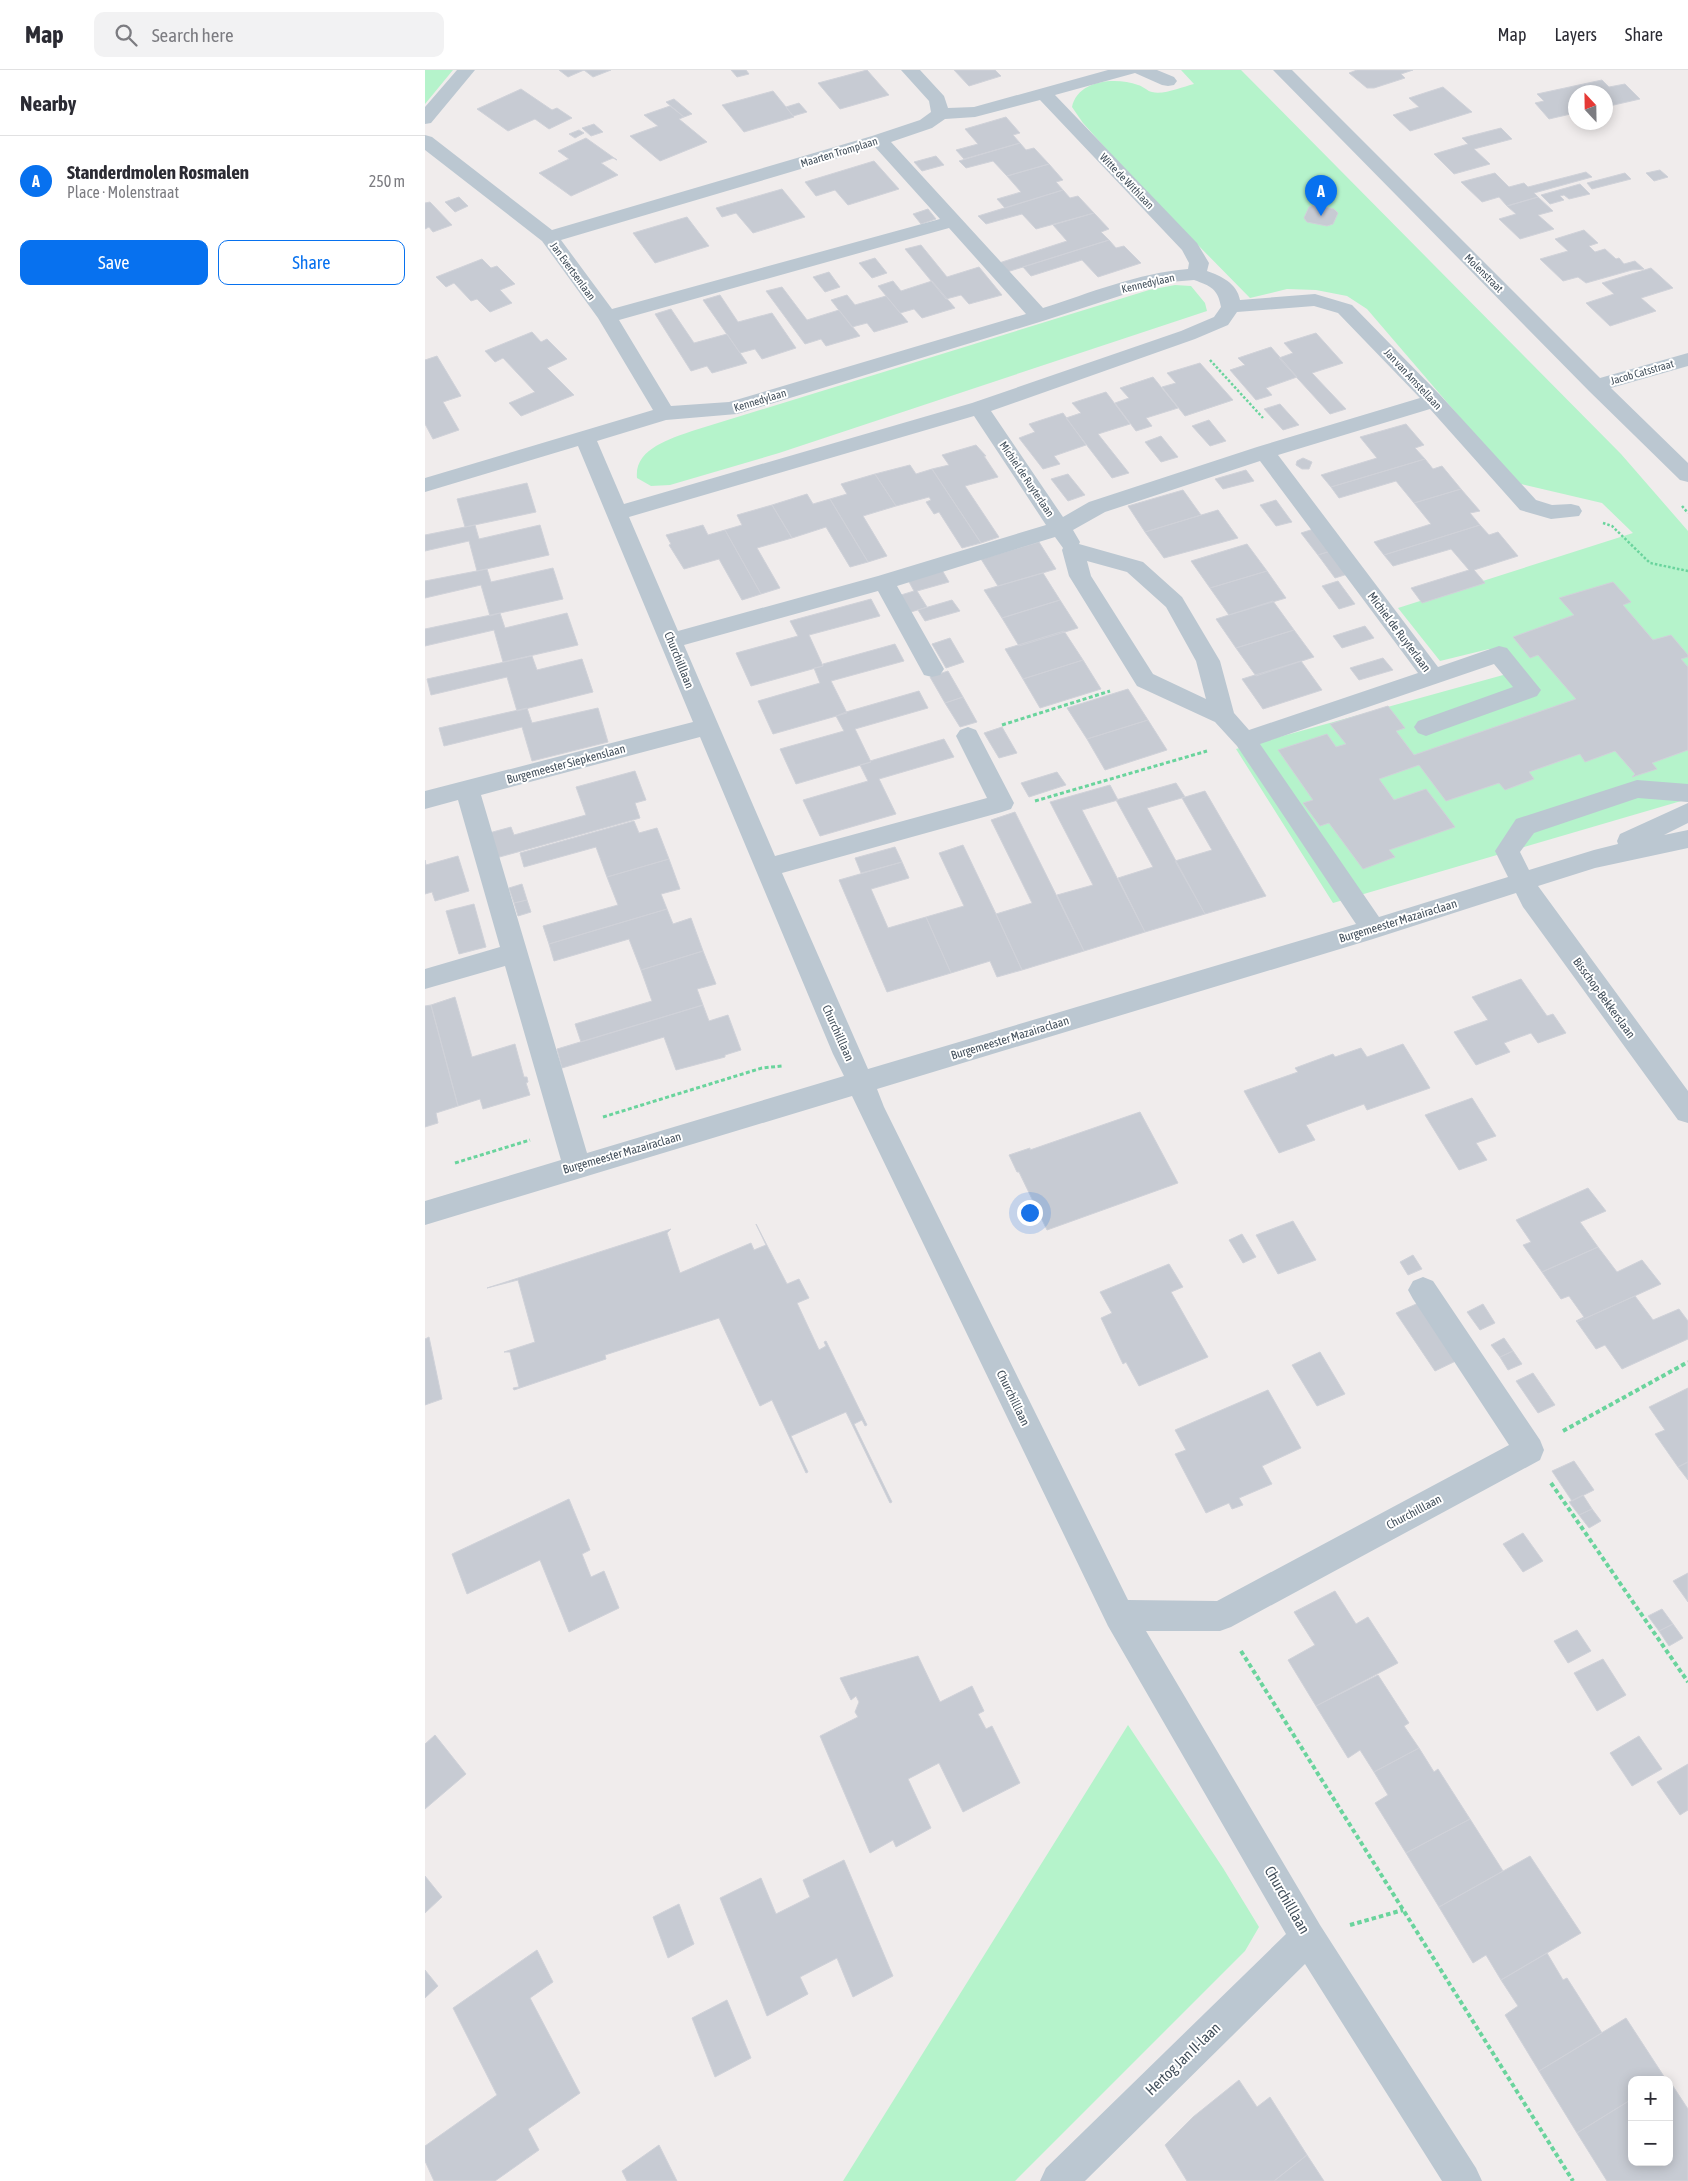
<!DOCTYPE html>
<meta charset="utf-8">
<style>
:root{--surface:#fff;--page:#f2f2f3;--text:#2b2b33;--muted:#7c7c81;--line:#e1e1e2;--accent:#0771ef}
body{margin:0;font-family:"Asap Condensed",sans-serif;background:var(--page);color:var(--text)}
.controls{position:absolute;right:15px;bottom:15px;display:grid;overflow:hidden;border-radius:10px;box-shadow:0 2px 12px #0003}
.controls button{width:45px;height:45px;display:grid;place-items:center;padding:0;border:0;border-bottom:1px solid var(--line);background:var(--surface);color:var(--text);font:25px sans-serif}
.compass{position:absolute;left:1143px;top:15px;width:45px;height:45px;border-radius:50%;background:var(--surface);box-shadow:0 2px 12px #0003;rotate:338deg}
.you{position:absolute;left:604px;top:1142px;width:18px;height:18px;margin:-12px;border:4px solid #fff;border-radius:50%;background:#1a73e8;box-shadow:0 0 0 8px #1a73e833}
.badge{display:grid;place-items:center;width:32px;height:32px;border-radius:50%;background:var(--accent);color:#fff;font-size:16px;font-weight:700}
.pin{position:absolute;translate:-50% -41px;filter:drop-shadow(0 1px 2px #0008)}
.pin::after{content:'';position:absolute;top:26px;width:18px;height:15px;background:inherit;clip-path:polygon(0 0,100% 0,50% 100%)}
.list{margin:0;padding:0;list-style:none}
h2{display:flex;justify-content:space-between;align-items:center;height:65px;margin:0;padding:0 20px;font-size:21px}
h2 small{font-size:16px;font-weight:400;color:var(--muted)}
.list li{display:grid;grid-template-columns:32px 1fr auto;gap:15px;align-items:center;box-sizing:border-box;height:90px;padding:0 20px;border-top:1px solid var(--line)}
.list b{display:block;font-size:19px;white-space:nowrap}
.list p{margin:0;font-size:16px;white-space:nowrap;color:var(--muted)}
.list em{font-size:16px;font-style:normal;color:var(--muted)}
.actions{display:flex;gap:10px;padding:15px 20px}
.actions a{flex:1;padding:11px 0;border:1px solid var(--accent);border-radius:10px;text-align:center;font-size:18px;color:var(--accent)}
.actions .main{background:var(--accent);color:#fff}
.icon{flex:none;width:28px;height:28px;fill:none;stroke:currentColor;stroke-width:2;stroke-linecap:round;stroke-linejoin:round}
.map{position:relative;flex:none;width:1263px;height:2111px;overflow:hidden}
header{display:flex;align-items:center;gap:30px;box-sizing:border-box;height:70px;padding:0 25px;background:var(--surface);border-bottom:1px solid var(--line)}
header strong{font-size:24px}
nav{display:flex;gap:28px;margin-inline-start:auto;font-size:18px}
.search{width:350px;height:45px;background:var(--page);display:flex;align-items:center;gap:12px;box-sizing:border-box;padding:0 18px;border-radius:10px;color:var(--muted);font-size:19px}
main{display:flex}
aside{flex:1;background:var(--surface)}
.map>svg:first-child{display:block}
</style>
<header>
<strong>Map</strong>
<div class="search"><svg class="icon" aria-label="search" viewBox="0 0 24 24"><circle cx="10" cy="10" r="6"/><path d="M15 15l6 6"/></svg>Search here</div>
<nav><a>Map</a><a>Layers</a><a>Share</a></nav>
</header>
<main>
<aside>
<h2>Nearby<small></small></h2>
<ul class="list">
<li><span class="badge">A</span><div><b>Standerdmolen Rosmalen</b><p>Place · Molenstraat</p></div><em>250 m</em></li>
</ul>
<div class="actions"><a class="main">Save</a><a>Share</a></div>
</aside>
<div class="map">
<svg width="1263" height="2111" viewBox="0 0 1263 2111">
<rect width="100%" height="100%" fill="#f0ecec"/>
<path fill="#b5f3cb" d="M0,0H28L0,34Z
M756,0H816L1196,384L1263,461V729L908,833L811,679L1089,602L1064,579L1015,591L973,538L1208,463L1177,433L1096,414L1056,372L942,239L922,226L891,220L862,219L825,228L710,111L658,53L647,37C653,10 690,7 713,15C718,16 722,21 727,22C739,25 757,17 769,14Z
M750,215L766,216L780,233L782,241L354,383L245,415L226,416L212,408C209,379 245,369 267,361L724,220Z
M703,1655L798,1798L834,1857L820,1881L590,2111H418Z"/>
<path fill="#c7cbd3" stroke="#d0d2d9" d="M134,0H186L168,7L159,0L143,7Z
M306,0H321L324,4L312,7Z
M442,0L464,25L415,39L393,13Z
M529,0H570L576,6L544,16Z
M932,0H988L976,4L980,8L949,18H942L924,3Z
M1177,10L1184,17L1200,14L1215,29L1180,37V22H1150V43L1124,49L1110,33L1119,31L1112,24Z
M1018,17L1047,42L985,61L968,45L994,37L984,28Z
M96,19L127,40L132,38L147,48L124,59L110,49L83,61L52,39Z
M348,21L369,47L319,62L297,35Z
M249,29L267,44L259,47L241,32Z
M374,33L382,42L368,46L361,37Z
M245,36L259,47L254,49L282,72L235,91L205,66L233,56L219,45Z
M581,47L595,63L588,65L595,73L539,89L531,80L553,74L540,59Z
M169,54L178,62L166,66L157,58Z
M1076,58L1087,69L1049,79L1065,94L1029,104L1009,84L1043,74L1037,68Z
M154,60L159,63L150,68L144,64Z
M161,68L192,90L188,88L176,93L193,105L146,126L114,103L144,89L133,81Z
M595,73L601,80L609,78L624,94L582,106L568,91L541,98L534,91Z
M511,86L519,95L497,101L489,92Z
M449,91L474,119L423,135L410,120L391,126L380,112Z
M624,94L638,110L631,112L638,120L580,138L572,129L596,122L582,106Z
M1235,100L1243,107L1229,111L1221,103Z
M1161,102L1167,107L1109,123L1113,127L1082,136L1074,127L1057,132L1036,112L1070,103L1084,117L1099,113L1103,117Z
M1200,103L1206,109L1167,119L1162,113Z
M1155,114L1165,124L1144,129L1139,125L1135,126L1139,130L1125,134L1116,125Z
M357,119L380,147L328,163L311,143L297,147L291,138Z
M638,120L645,128L653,126L669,143L611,159L597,144L561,154L553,146Z
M34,127L43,136L30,142L20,132Z
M1113,127L1128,141L1113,145L1129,159L1095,169L1074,149L1091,144L1082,136Z
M5,132L27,155L8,162L4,157L0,159V133Z
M890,135L909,139L913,143L908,154L902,156L882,152L879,148L884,137Z
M503,139L511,149L496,154L488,144Z
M669,143L684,159L676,162L684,170L582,202L574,193L642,171L628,155Z
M262,147L284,176L230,193L208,163Z
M1159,160L1173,173L1164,176L1170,182L1180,179L1191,189L1194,188L1199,194L1210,191L1219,199L1207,200L1161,213L1153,207L1138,211L1115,189L1143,181L1130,169Z
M684,170L691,178L699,176L716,193L673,207L657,190L606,206L598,197Z
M496,175L522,207L554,197L577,225L544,234L536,225L521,229L480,179Z
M450,188L462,203L447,208L434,193Z
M57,189L66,198L72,196L90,214L75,220L87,233L65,242L52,229L46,231L29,213L21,217L11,207Z
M1226,198L1248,218L1216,228L1231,241L1185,256L1161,233L1189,224L1177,213Z
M404,202L415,217L400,222L388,207Z
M468,211L476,221L507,211L530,238L497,248L489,239L475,243L453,216Z
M357,217L382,250L414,240L435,266L401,276L396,269L380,274L341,221Z
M295,225L313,252L347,243L371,278L337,289L330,279L315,283L278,230Z
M422,225L430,235L461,226L483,252L449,262L442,253L427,257L406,230Z
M246,239L269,273L302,264L322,293L287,303L282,296L266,301L230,244Z
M107,262L116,272L122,269L142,289L122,298L149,325L96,346L84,333L110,322L78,288L70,292L60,281Z
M891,263L918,293L887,303L921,339L905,344L854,288L868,283L859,273Z
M846,277L872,307L841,318L847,325L831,330L805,300L820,295L813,288Z
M12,286L36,326L18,332L34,360L8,369L0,354V290Z
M775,293L808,330L760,346L737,317L751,313L742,303Z
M728,307L753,338L721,348L727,356L711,361L690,333L704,328L695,318Z
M681,322L705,354L673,364L704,403L687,408L641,348L656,343L647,333Z
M855,334L874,355L858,360L839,339Z
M638,343L661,375L629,386L635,394L618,399L594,368L610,362L604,354Z
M784,350L801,371L785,376L767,356Z
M981,354L999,375L990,378L1000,389L906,417L896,405L952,388L935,367Z
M736,366L753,387L736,392L720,372Z
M551,375L561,386H559L573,407L540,416L574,467L556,473L507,399L524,395L517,385Z
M878,388L887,392L884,399H877L871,395L872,391Z
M1000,389L1008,399L1017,396L1036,419L989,433L971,411L914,428L906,417Z
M485,395L491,404L507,399L556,473L537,478L514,442L509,444L501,432L506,430L504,427L471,436L450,404Z
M821,400L829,411L798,419L790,409Z
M450,404L471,436L438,446L462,486L443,492L405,429L422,424L416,414Z
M643,404L647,409L660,425L643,431L626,409Z
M102,413L111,442L40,457L32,429Z
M1036,419L1055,441L1045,443L1055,455L959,485L949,472L1006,454L989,433Z
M758,420L776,445L720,462L703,436Z
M382,424L388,434L405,429L443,492L425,497L401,457L367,468L347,435Z
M851,430L867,452L851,456L835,435Z
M347,435L367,468L332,478L355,518L336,524L300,460L317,455L312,445Z
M793,440L813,468L739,488L720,462Z
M50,455L54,469L115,455L124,485L52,501L44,471L0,481V465Z
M278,455L283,465L300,460L336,524L317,530L294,489L259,499L244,475L246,474L241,465Z
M1055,455L1064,465L1073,462L1093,486L1049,500L1060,513L997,533L986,518L1044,500L1026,479L968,496L959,485Z
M892,458L909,480L893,485L876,463Z
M614,472L631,499L573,516L556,489Z
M822,474L842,501L785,518L766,491Z
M909,480L926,503L910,508L893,485Z
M128,498L138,529L75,543L65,546L56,515L0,528V511L62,499L66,512Z
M517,500L524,512L492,521L502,537L486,542L476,525L489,521L483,510Z
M842,501L861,528L804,545L785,518Z
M618,503L635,530L577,548L559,520Z
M913,511L930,534L914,539L897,516Z
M1188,512L1206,532L1198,535L1228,570L1246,565L1263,585V587L1256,589L1263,597V680L1227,693L1232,699L1207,707L1210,704L1190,681L1160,692L1155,684L1104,702L1109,709L1080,720L1074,713L1021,731L994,695L954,709L969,730L1001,719L1030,757L964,780L970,787L938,799L904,753L895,756L878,733L888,730L853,680L902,664L911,677L921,674L905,654L963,636L980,658L971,661L989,685L1151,629L1113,585L1105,588L1088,567L1149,545L1134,528Z
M446,529L455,546L384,565L398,596L326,616L311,583L373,566L365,551Z
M527,530L535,541L500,551L493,540Z
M635,530L653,558L594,576L577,548Z
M848,531L869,560L811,578L791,549Z
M75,543L80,558L142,543L153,575L78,592L69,560L0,576V559Z
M940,556L949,568L917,578L908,566Z
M869,560L889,587L831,606L811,578Z
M639,561L658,590L598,609L580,579Z
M525,568L539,592L521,598L507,574Z
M470,574L479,591L406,611L422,643L348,664L333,631L395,613L389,598L398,596V594Z
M107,586L112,600L157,589L168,622L92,641L82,607L6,625L2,609Z
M958,588L968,600L934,610L925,598Z
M658,590L676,619L615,638L598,609Z
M876,591L897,620L838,639L817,609Z
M523,601L538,627L520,633L505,607Z
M703,619L723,650L662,669L642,638Z
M494,621L503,638L430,659L446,692L371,714L355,679L419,661L411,646L421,642Z
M538,627L552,652L535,657L520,633Z
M102,638L107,653L173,638L183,672L107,691L97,657L19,676L14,658Z
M723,650L742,680L680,700L662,669Z
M577,657L592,683L574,688L559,663Z
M519,669L529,687L454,709L471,744L395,766L378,730L443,711L435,695L446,692L445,691Z
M210,701L221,730L210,733L215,748L71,788L64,763L86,757L89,765L161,745L151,717Z
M632,702L641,715L604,727L596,713Z
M751,713L760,727L722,738L780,844L720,862L693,808L728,797L691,730Z
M685,715L693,730L657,740L720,862L659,881L632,825L668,815L625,732Z
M780,721L841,826L780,844L750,791L787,780L757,728Z
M590,742L659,881L597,900L571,844L607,833L566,750Z
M209,751L214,763L232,758L244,789L182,807L171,777L99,797L95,783Z
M538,775L571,844L597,900L572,907L565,891L526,903L501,847L539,836L514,783Z
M470,777L477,792L436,803L430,788Z
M33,786L44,821L10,831L7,822L0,824V790L1,795Z
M244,789L255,819L236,824L242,839L124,874L118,856L193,835L182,807Z
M477,792L484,808L446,819L463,858L501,847L526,903L462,922L414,810Z
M97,814L102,830L89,833L84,818Z
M102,830L106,842L93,846L89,833Z
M49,834L61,877L34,884L21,841Z
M242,839L248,854L266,848L278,881L216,900L204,869L129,891L124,874Z
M278,881L291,914L272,919L278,935L156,972L150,954L227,931L216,900Z
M1096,909L1122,946L1128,944L1141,963L1113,973L1106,963L1079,973L1085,982L1051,995L1029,962L1063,950L1047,927Z
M30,927L47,987L90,974L99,1007H102L103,1012L101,1013L105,1025L58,1039L55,1029L33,1036L6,935Z
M6,935L33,1036L11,1043L13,1053L0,1057V936Z
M278,935L284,951L303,945L316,980L300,985V987L251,1000L239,967L137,998L132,979Z
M978,974L1005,1018L942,1040L939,1034L881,1055L890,1070L854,1083L819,1021L873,1002L870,998L908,984L910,987L936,978L942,987Z
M1047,1028L1071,1066L1051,1073L1062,1090L1034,1100L1000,1045Z
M715,1042L753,1113L622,1160L594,1102H592L584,1085L605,1078V1080Z
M1163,1118L1181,1141L1155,1152L1173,1177L1117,1202L1098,1175L1106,1172L1091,1150Z
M868,1151L891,1190L853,1204L831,1165Z
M331,1154L362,1214L374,1209L384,1228L372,1233L394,1280L401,1276L399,1272L401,1271L442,1355L440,1356L437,1350L429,1354L467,1432L465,1433L421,1342L366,1366L383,1402L381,1403L347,1330L335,1336L294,1248L180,1285L181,1289L89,1320L88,1318L94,1317L85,1282H79L110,1272L93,1210L62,1218L246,1159L242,1163L255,1203L326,1173L329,1180L341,1175Z
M817,1164L831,1187L818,1193L804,1170Z
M1173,1177L1192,1202L1217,1190L1236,1214L1152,1252L1151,1251L1159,1247L1144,1226L1136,1229L1117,1202Z
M988,1185L997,1199L983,1205L975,1192Z
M744,1194L758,1217L746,1222L783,1287L714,1316L701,1292L698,1294L676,1248L687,1243L675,1222Z
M1210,1226L1228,1250L1254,1239L1263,1251V1269L1197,1299L1180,1275L1171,1279L1152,1252Z
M998,1231L1037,1288L1010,1301L971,1243Z
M1058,1234L1070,1253L1055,1260L1042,1242Z
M4,1267L17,1329L0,1335V1269Z
M1079,1268L1088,1281L1075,1287L1066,1275Z
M1088,1281L1097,1294L1083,1300L1075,1287Z
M895,1282L920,1324L892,1336L867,1295Z
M1108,1303L1130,1335L1113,1343L1091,1311Z
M1263,1318V1392L1253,1397L1230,1364L1240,1360L1224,1337Z
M843,1320L876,1378L837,1396L847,1414L814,1428L818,1435L807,1439L804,1433L781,1443L750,1384L761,1380L750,1360Z
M1149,1391L1169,1420L1147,1431L1127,1401Z
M1263,1392V1410L1253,1397Z
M1158,1425L1167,1439L1154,1445L1144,1432Z
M144,1429L165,1480L157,1484L166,1507L179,1501L194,1538L144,1562L115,1490L42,1524L27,1484Z
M1167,1439L1176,1451L1164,1458L1154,1445Z
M1098,1463L1118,1491L1098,1502L1078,1474Z
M1263,1503V1532L1248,1511Z
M910,1521L931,1554L943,1547L973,1593L891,1636L863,1590L890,1575L869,1542Z
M1237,1539L1248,1554L1234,1561L1223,1546Z
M1248,1554L1258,1568L1244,1576L1234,1561Z
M1152,1560L1166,1581L1143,1593L1129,1571Z
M493,1586L515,1632L547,1616L559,1641L553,1644L561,1659L567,1656L595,1713L538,1742L514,1693L483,1709L506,1758L471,1777L468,1770L445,1783L395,1666L433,1647L430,1642L434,1632L431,1626L426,1630L415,1608Z
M1178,1589L1201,1625L1172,1641L1149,1603Z
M953,1605L984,1653L979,1656L994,1678L949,1702L935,1680L923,1688L891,1636Z
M10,1665L41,1704L0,1739V1674Z
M1214,1666L1237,1699L1207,1716L1185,1683Z
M994,1678L1009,1702L1013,1699L1045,1749L981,1783L950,1733L963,1725L949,1702Z
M1263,1694V1740L1255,1745L1232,1712Z
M1045,1749L1078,1801L1014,1837L981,1783Z
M1105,1786L1156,1863L1076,1910L1061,1885L1048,1893L1014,1837Z
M419,1790L468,1906L428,1927L412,1888L375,1907L383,1924L342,1946L295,1828L336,1808L351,1844L385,1827L378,1810Z
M0,1806L17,1827L0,1843Z
M254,1834L269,1874L243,1888L228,1847Z
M112,1880L128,1912L105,1928L155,2023L103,2059L114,2080L70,2111H9L0,2091V2076L72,2025L28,1938Z
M1122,1883L1138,1910L1142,1908L1177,1963L1114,2001L1080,1945L1093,1936L1076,1910Z
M0,1900L13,1916L0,1928Z
M302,1930L326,1988L290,2007L267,1948Z
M1201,1948L1240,2008L1237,2010H1207V2029L1152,2063L1114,2001Z
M814,2010L832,2037L845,2027L882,2085L849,2111H762L740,2075L768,2047Z
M1244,2010L1263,2039V2111H1182L1152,2063L1207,2029V2092H1244Z
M234,2075L252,2111H202L197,2101Z
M882,2085L899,2111H849Z"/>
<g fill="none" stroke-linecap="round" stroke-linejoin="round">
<path stroke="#6ad49d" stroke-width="2.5" stroke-dasharray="2.5 2" stroke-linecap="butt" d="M785,290L838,348
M1257,436L1263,443
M1178,453L1187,456L1225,493L1263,501"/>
<path stroke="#6ad49d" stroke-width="3" stroke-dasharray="4 2.5" stroke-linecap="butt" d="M577,655L685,621
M610,731L782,681
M178,1047L337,998L357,996
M30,1093L105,1070"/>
<path stroke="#6ad49d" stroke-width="4" stroke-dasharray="4.5 3" stroke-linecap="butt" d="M1138,1361L1263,1292
M1126,1413L1263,1612
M816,1581L1148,2111
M925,1855L978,1840"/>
<path fill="#bbc7d1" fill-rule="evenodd" d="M32,0H50L6,53L0,54V37Z
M476,0H495L519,26L523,38L549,37L683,0H732L749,7L752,11L749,15L743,16L737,15L710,3L630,25L772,173L784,193L782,201C796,206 812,213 815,230L890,224L927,235L1016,326L1111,430L1127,435L1146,434L1154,436L1157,441L1154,446L1126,449L1095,440L1005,339L853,385L1013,597L1074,576L1082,578L1116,620L1112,626L1009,663L1001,666L993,663L989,657L993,651L1088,617L1069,594L835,674L954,847L1083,807L1070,781L1091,749L1212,710L1263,714V732L1213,728L1109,763L1095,782L1104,800L1169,780L1193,774L1192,771L1195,764L1263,733V753L1239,765L1263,760V778L1170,798L1113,816L1263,1021V1053L1253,1050L1098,837L1091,823L948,869L452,1019L459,1037L703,1530L792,1531L1084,1375L988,1229L983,1220L988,1211L998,1207L1008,1211L1115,1370L1119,1380L1115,1390L806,1557L795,1561H721L895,1855L1051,2098L1057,2111H1017L880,1894L660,2111H615L621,2098L861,1864L683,1556L427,1026L0,1155V1131L136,1090L80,896L0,919V899L75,877L33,730L0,739V721L268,652L153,376L0,422V408L228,340L173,248L117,171L0,80V65L7,67L127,160L447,66L495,50L506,42L504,31ZM615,30L757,180L764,193L763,199C713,203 665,223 618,238L466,72L507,58L520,49L550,47ZM450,77L515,149L187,239L136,170ZM524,158L601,244L304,332L246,336L194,250ZM769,210C786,216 793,219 796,237L789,247L756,261L547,333L199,434L172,371L241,350L312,344L621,250L716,219L745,212ZM889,236L913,243L995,328L832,377L664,432L638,447L566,341L770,269L803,255L812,242ZM549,346L621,455L453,506L253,561L204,447ZM835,391L993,603L824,660L809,643L795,591L757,527L718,492L654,474L655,472L648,460L680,442ZM630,467L638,478L637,480L644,506L712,616L790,652L812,676L931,854L443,999L357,803L577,742L586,739L589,733L551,660L543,657L535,660L531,666L562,728L350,786L259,575L453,521L499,605L507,607L515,605L519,599L472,516ZM662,491L702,502L741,537L771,591L781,629L728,604L666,506ZM275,667L408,984L419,1006L162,1083L56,725Z
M848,0H867L1175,308L1263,283V296L1186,318L1263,393V412L1255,410L1164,321Z"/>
</g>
<g text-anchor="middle" stroke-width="4" stroke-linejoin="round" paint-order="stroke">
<g font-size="11" fill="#43505c" stroke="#fff">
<text transform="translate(414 82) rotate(-17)" y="4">Maarten Tromplaan</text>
<text transform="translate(702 111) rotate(46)" y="4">Witte de Withlaan</text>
<text transform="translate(148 201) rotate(54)" y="4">Jan Evertsenlaan</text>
<text transform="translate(1059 203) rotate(45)" y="4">Molenstraat</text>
<text transform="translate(723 213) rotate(-13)" y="4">Kennedylaan</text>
<text transform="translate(1217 302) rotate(-16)" y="4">Jacob Catsstraat</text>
<text transform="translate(988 309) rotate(47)" y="4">Jan van Amstellaan</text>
<text transform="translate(335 330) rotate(-17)" y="4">Kennedylaan</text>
<text transform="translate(602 409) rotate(56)" y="4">Michiel de Ruyterlaan</text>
</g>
<g font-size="12" fill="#43505c" stroke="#fff">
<text transform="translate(974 562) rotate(53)" y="4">Michiel de Ruyterlaan</text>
<text transform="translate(254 590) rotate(68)" y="4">Churchilllaan</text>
<text transform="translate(141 694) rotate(-15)" y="4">Burgemeester Siepkenslaan</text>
<text transform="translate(973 851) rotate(-17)" y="4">Burgemeester Mazairaclaan</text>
<text transform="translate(1179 928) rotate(54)" y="4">Bisschop-Bekkerslaan</text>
<text transform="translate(413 963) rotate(66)" y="4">Churchilllaan</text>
<text transform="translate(585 968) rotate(-17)" y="4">Burgemeester Mazairaclaan</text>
<text transform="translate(197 1083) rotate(-16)" y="4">Burgemeester Mazairaclaan</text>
<text transform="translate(588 1328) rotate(64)" y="4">Churchilllaan</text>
<text transform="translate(989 1442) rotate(-28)" y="4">Churchilllaan</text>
</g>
<g font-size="15" fill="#43505c" stroke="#fff">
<text transform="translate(862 1830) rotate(60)" y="5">Churchilllaan</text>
<text transform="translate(758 1989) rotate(-44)" y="5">Hertog Jan II-laan</text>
</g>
</g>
</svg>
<div class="controls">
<button>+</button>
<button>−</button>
</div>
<svg class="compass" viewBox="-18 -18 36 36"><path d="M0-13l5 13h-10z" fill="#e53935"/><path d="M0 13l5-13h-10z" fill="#7c7c81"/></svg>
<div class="you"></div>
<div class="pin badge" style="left:896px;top:146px">A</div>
</div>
</main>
